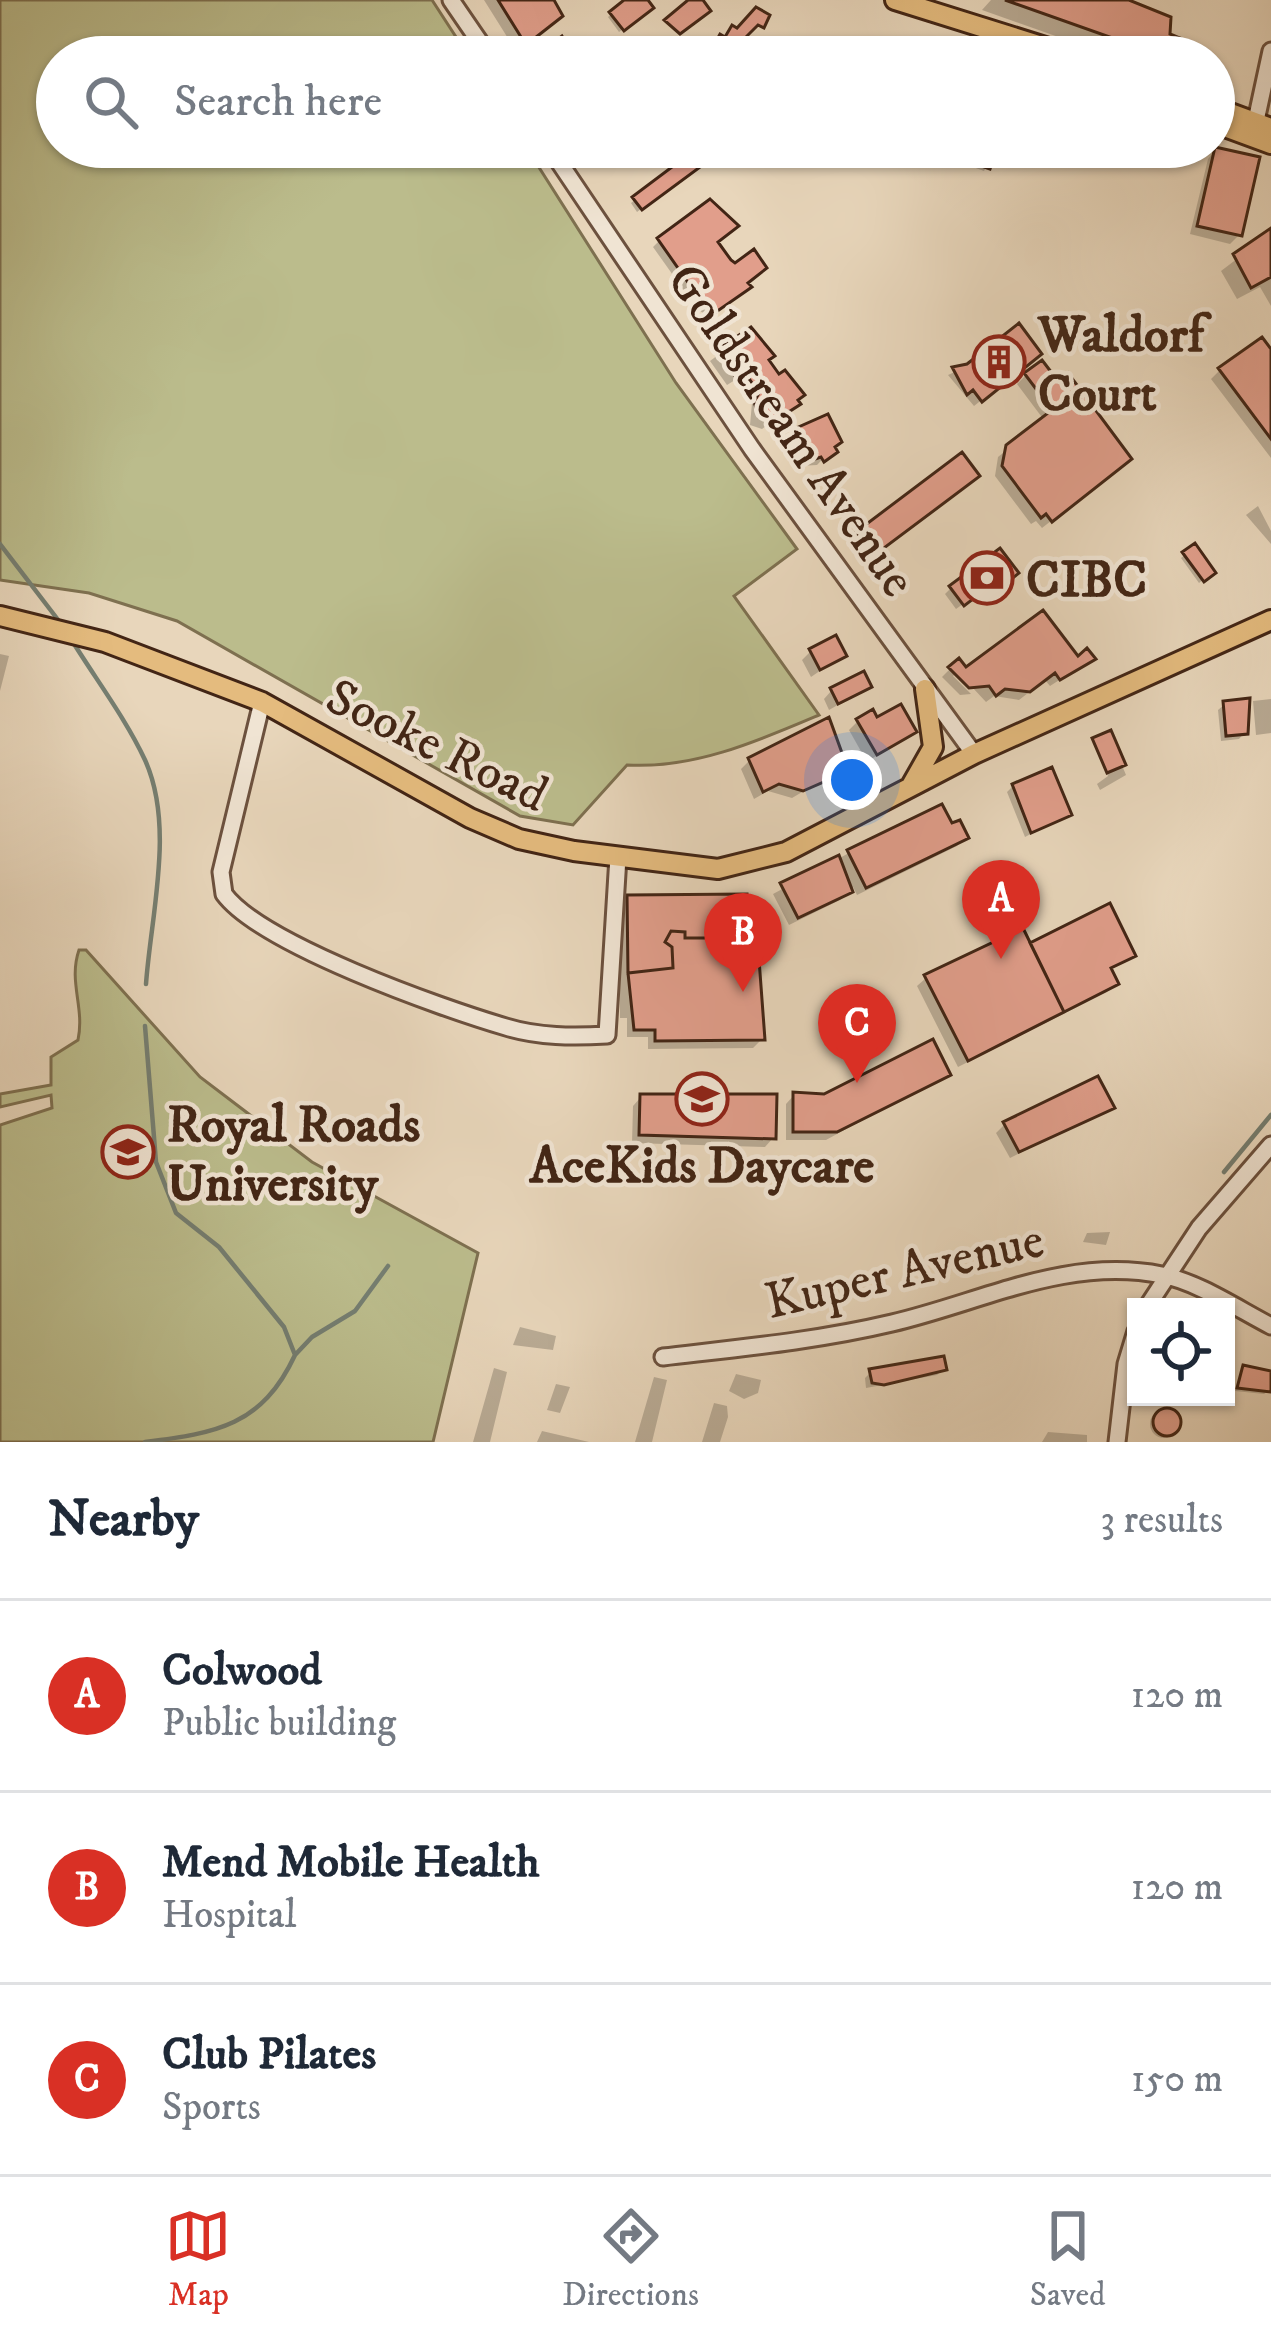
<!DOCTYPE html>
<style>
:root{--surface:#fff;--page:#f6f6f7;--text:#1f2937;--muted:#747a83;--line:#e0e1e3;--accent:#d93025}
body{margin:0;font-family:"IM FELL DW Pica",serif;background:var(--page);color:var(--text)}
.controls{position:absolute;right:36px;bottom:36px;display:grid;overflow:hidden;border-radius:0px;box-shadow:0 3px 9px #0004}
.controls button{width:108px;height:108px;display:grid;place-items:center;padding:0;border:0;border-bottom:3px solid var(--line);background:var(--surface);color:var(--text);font:60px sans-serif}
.you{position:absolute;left:852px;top:780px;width:42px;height:42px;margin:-30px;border:9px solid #fff;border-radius:50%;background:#1a73e8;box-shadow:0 0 0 18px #1a73e833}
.badge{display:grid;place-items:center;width:78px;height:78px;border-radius:50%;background:var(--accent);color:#fff;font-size:39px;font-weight:700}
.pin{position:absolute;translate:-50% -99px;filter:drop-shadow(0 3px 6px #0008)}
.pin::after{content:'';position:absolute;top:63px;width:42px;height:36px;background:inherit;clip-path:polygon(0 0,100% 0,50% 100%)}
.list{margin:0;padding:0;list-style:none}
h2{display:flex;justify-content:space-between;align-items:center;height:156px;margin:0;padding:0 48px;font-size:51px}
h2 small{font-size:39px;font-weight:400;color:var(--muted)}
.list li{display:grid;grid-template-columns:78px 1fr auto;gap:36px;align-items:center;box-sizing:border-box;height:192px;padding:0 48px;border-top:3px solid var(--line)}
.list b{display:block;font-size:45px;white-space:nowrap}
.list p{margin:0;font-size:39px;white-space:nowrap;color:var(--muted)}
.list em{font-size:39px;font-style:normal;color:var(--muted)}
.icon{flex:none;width:66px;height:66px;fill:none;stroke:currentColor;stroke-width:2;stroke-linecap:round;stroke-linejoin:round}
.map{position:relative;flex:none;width:1271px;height:1442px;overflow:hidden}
.search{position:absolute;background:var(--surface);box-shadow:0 3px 9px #0004;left:36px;right:36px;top:36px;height:132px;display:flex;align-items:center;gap:30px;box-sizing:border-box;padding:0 42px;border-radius:66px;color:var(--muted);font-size:45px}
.sheet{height:732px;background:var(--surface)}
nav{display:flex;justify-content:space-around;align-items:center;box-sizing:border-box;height:168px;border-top:3px solid var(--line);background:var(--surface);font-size:33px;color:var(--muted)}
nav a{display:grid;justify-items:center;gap:6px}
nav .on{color:var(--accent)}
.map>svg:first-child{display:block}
</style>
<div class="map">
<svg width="1271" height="1442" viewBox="0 0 1271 1442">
<rect width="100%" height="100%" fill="#e8d6bb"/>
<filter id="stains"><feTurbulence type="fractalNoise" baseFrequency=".00167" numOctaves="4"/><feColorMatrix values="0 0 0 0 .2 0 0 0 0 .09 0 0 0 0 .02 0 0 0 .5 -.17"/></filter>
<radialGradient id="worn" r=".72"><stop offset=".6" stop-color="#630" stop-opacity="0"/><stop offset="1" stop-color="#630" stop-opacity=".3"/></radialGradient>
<path fill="#bbbc8c" stroke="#7e7050" stroke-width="3" d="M0,0H432L469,57H57V147H526L676,383L797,549L734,596L819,715C758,741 694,769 627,765L573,825L520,816L177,621L89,593L0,580Z
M79,950H86L200,1077L312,1162L478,1253L433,1442H0V1125L52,1108L51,1095L0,1107V1094L51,1085V1057L78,1040C85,1007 68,982 79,950Z"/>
<path fill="#0003" d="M484,0H550L551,24L516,51Z
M629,0H644L650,8L619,32L608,17Z
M991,0H1119L1166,36L1178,57H1115L982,10Z
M590,147H608L596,156Z
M682,147H704L707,159L637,212L631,203L690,157Z
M952,147H1017L1008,167L991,157L984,171L948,158Z
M1216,150L1239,235L1230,244L1190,234L1208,159Z
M1271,233V306L1260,287L1237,299L1221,271Z
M659,241L715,243L745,283L742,293L708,316L697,309L653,247Z
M750,331L797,404L762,429L750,425L752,403L735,380L727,385L710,361Z
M1271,354V458L1211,379L1220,370Z
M1031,361L974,406L948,375L968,366Z
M1026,375L1120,467L1042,528L1036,521L1031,524L995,476L998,457L1044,420L1017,384Z
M795,431L839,442L817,465L799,466L789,438Z
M967,484L868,558L849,542L858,534Z
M1258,506L1271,531V544L1246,515Z
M1194,548L1212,572L1199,583L1181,558Z
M1009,579L992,591L988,586L956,609L945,594L951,588Z
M811,651L843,655L811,677L802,660Z
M0,654L9,656L0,691Z
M1092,659L1050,686L1045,680L1019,700L994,696L986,702L958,672L953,676L971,694L960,695L942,677L950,669Z
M869,687L829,710L824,699L832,690Z
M1271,699V733L1256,735L1253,701Z
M1225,704L1245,732L1239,739L1221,741L1218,710Z
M858,721H876L913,732L867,762L849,730Z
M1109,734L1126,775L1100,790L1097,784L1108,776L1093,741Z
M750,760L826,778L792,798L768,791L754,799L741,769Z
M1013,786L1069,814L1025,837L1007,792Z
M951,827L965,837L957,846L857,895L853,887L840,900L789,925L773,894L849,853Z
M628,898L744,922L762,988V1039L753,1048L648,1049V1037H627V1018H620L619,907Z
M1029,947L1133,955L1109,971L1115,983L1107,992L958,1067L917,986L926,978Z
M947,1074L826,1140H786V1104L794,1095L825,1098Z
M641,1097L773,1138L765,1147L632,1143L633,1106Z
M1112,1107L1010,1158L996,1133L1005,1124Z
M1110,1232L1106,1245L1083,1242L1087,1233Z
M520,1327L556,1336L553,1350L513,1345Z
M1226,1347L1233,1349L1229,1365L1226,1364Z
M494,1368L507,1372L490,1442H473Z
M1244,1368L1268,1391L1264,1394L1235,1391Z
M943,1369L937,1375L866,1388L865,1378L871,1372Z
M736,1374L761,1380L758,1393L744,1399L729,1391Z
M654,1377L667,1380L652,1442H635Z
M556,1384L570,1387L560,1413L547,1410Z
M1157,1397H1179V1401L1158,1406Z
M714,1403L727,1406L728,1417L720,1442H702Z
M1150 1424a14 14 0 1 1 28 0a14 14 0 1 1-28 0Z
M542,1431L589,1442H537Z
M1048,1432L1087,1435V1442H1042Z"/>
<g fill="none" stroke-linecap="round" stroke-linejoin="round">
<path stroke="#757e71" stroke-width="4.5" d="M0,544L62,625
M71,639C95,678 126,719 145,760C175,826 151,914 146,984
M1224,1172L1271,1115
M295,1355L312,1337L355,1311L388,1266
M145,1442C216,1433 262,1426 295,1355L284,1327L219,1247L176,1213L156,1162L145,1026"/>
</g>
<path fill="#e19e8b" stroke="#422515" stroke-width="3" d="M498,0H554L563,16L526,45Z
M624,0H648L654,8L624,31L609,12Z
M703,0L711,11L680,34L664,20L688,0Z
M1005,0H1129L1171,17L1170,34L1180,38L1184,57H1166Z
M756,7L770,15L764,28L758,25L728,55L713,47L720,34L725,37L732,25L737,28Z
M562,36L573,53L575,57H549L544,50Z
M688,147H708L715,156L642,210L632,197L692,152Z
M953,147H1020L1014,165L995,154L990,169L950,155Z
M1215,147L1260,157L1242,236L1197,226Z
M710,199L739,226L718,242L731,260L735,263L754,249L767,268L748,283L752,287L716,312L703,304L657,238Z
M1271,228V277L1251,288L1233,254Z
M1019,323L1042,354L982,402L973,390L967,395L952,367L967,364Z
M751,327L775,356L769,360L779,374L785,370L805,395L798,400L801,404L773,422L759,417L754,402L759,393L745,373L737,379L717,350Z
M1262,337L1271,349V439L1218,368Z
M1042,360L1058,381L1068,373L1132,459L1052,522L1046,514L1041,518L1002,466L1006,445L1052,410L1024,373Z
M828,414L842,442L835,447L838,452L824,462L821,457L806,462L794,429Z
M962,452L980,476L880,551L870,549L856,532Z
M1195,543L1216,573L1204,582L1182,552Z
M1000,548L1019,573L1000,588L995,582L964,606L949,586Z
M1043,610L1078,656L1087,648L1096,659L1060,680L1055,673L1030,692L1005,689L996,696L989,686L969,688L948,667L959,658L966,667Z
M836,635L847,656L820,670L809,649Z
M864,671L872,687L838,704L830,688Z
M1250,698L1248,734L1226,736L1223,701Z
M901,704L917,732L877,755L856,719L873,709L877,717Z
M829,717L842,753L828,780L803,791L779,784L763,792L748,758Z
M1111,730L1126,765L1107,773L1092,738Z
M1052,767L1072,815L1031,833L1012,784Z
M942,804L952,823L960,820L969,838L866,888L847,850Z
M839,855L853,892L798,918L780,883Z
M747,894V938H685V932L671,931L665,942L672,947L673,968L628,973L627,895Z
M1110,903L1136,956L1111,968L1119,984L1064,1012L1030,943Z
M747,919H756L765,1040L655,1041V1030H634L628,973L673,968L672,947L665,942L671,931L685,932V938H747Z
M1023,928L1064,1012L968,1061L924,975Z
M933,1039L951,1075L837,1132H793V1092L824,1094Z
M1098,1076L1115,1108L1019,1152L1003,1122Z
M640,1094H777L776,1139L639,1135Z
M944,1356L947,1370L884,1385L872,1383L869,1369Z
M1243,1365L1271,1371V1392L1237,1388Z
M1153 1422a14 14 0 1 1 28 0a14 14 0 1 1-28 0Z"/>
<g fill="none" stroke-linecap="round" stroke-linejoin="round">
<g stroke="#6c513e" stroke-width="21">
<path id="minor" d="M451,0L490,57
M1254,130L1271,51
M549,147L752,449L974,754
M262,702L221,872L224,894C261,944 441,1008 506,1027C539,1037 573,1037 607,1035L618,857
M1147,1307L1199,1228L1271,1145
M663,1357C740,1348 816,1341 892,1323C982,1302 1067,1256 1162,1275C1198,1282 1238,1309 1271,1326
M1117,1442L1126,1364L1136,1331"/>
</g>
<g stroke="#422515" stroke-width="24">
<path id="major" d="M895,0L1077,57
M991,34L1030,57
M1214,107L1271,128
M1214,123L1271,144
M0,616L105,642L262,702L470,818L519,839L574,851L718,869L786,852L974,754L1271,620
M912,784L933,747L925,689"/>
</g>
<use href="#minor" stroke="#f0e4d3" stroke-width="15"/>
<use href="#major" stroke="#e4bb7e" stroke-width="18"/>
</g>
<defs>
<g id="building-ring" transform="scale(2.7)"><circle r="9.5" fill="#f0e4d3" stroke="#8f2418" stroke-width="1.5"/><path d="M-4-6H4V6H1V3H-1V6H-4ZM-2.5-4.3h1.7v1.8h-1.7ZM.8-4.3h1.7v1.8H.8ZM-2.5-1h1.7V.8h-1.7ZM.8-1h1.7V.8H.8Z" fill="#8f2418"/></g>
<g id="bank-ring" transform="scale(2.7)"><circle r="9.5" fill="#f0e4d3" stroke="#8f2418" stroke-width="1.5"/><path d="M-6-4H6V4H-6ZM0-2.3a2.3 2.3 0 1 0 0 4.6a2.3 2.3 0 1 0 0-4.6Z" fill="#8f2418"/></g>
<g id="school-ring" transform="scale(2.7)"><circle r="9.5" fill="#f0e4d3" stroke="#8f2418" stroke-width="1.5"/><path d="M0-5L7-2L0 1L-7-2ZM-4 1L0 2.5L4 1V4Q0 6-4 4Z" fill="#8f2418"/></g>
<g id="university-ring" transform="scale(2.7)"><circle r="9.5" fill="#f0e4d3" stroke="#8f2418" stroke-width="1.5"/><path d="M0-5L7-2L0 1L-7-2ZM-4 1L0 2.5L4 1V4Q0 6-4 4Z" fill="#8f2418"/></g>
</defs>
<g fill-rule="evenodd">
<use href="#building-ring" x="999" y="362"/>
<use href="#bank-ring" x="987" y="578"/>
<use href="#school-ring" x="702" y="1099"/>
<use href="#university-ring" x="128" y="1152"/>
</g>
<g text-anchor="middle" stroke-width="9" stroke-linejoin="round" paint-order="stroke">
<g font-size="51" font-weight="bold" fill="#422515" stroke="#f0e4d3" text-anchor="start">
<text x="1038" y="351">Waldorf<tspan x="1038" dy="59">Court</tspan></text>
<text x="1026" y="596">CIBC</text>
<text x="167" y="1141">Royal Roads<tspan x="167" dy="59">University</tspan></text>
<text x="702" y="1182" text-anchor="middle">AceKids Daycare</text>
</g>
<g font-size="51" fill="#422515" stroke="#f0e4d3">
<text transform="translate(793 429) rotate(55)" y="18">Goldstream Avenue</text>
<text transform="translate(438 744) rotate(26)" y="18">Sooke Road</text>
<text transform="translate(904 1269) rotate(-13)" y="18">Kuper Avenue</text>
</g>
</g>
<rect width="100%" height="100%" filter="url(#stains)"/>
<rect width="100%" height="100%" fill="url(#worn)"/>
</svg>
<div class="controls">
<button><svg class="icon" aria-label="locate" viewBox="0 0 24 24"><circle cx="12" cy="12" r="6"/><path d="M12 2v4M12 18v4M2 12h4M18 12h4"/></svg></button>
</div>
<div class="you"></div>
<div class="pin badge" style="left:1001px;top:959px">A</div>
<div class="pin badge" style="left:743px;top:992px">B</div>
<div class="pin badge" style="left:857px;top:1083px">C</div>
<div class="search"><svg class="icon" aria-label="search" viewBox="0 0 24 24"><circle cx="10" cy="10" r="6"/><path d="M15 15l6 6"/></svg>Search here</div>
</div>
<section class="sheet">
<h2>Nearby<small>3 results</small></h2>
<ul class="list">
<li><span class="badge">A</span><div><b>Colwood</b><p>Public building</p></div><em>120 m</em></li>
<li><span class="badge">B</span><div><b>Mend Mobile Health</b><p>Hospital</p></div><em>120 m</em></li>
<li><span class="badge">C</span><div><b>Club Pilates</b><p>Sports</p></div><em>150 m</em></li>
</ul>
</section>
<nav>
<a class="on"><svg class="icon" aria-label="map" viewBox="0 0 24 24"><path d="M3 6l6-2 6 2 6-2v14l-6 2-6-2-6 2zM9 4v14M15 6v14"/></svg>Map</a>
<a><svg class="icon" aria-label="directions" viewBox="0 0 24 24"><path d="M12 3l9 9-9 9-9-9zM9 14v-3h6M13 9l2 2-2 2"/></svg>Directions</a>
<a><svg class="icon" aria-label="saved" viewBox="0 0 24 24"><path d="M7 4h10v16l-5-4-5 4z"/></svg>Saved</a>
</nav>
